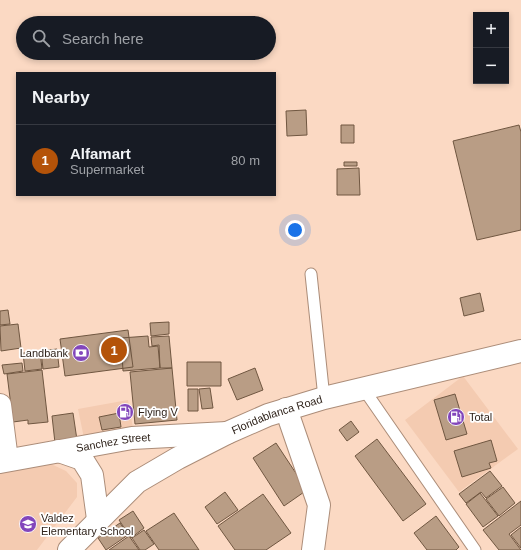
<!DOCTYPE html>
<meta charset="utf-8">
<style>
:root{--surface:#171b24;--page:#20242c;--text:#f1f3f6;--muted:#9ea1a6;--line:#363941;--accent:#b45309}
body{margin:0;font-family:Arial,sans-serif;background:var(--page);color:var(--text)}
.controls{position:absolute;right:12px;top:12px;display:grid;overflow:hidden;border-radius:0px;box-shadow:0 2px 6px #0003}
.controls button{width:36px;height:36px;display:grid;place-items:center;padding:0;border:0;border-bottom:1px solid var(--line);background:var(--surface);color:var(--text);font:20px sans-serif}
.you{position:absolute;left:295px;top:230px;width:14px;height:14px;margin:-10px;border:3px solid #fff;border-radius:50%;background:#1a73e8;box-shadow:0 0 0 6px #1a73e833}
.badge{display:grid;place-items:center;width:26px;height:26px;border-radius:50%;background:var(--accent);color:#fff;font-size:13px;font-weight:700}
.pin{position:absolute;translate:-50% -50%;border:2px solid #fff;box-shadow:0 1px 4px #0006}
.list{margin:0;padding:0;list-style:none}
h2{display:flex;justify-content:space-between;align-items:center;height:52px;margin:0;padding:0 16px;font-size:17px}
h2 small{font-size:13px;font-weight:400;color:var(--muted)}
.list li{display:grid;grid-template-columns:26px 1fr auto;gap:12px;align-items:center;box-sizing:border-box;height:72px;padding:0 16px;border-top:1px solid var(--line)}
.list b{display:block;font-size:15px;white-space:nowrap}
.list p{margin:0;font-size:13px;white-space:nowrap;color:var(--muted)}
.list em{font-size:13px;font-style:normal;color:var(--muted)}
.icon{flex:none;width:22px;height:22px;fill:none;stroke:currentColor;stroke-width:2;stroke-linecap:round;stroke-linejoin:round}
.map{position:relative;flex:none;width:521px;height:550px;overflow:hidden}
.search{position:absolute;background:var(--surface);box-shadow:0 2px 6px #0003;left:16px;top:16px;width:260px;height:44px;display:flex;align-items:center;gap:10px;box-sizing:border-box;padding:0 14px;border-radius:22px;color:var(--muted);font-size:15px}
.panel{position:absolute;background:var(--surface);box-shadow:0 2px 6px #0003;left:16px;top:72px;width:260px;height:124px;border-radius:0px}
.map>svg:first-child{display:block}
</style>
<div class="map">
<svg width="521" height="550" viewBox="0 0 521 550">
<rect width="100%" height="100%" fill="#fbd9c3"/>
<path fill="#f4cbb1" d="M463,376L518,449L459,492L405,420Z
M128,400L134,434L85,443L78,409Z
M51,464L66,471L77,483V497L37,550H0V472Z"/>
<path fill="#b99d85" stroke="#705741" d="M306,110L307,135L287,136L286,111Z
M341,125H354V143H341Z
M519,125L521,132V230L477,240L453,141Z
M344,162H357V166H344Z
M359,168L360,195H337V169Z
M480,293L484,311L464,316L460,298Z
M8,310L10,324L0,325V311Z
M169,322V334L151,336L150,323Z
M18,324L21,348L1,351L0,326Z
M128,330L133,367L65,376L60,339Z
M148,336L149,347L158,346L160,368L123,371L121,338Z
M169,336L172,368H160L159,345L152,346L151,337Z
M57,349L59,367L43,369L41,351Z
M40,351L42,369L25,371L23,353Z
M187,362H221V386H187Z
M22,363L23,371L4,374L2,365Z
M172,368L177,420L135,424L130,372Z
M255,368L263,390L237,400L228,379Z
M42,370L48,422L28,424V420L13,422L7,374Z
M210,388L213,408L202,409L199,389Z
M188,389H198V411H188Z
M455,394L467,434L446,440L434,400Z
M73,413L77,440L55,443L52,416Z
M119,413L121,427L102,430L99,417Z
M351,421L359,432L347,441L339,430Z
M377,439L426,504L403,521L355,456Z
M491,440L497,461L489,463L491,468L462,477L454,451Z
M276,443L307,490L284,506L253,458Z
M490,471L502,486L486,498L481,492L466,503L459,494Z
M503,487L515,503L499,516L486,499Z
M225,492L238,510L217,524L205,507Z
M480,493L498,516L483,527L466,504Z
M263,494L291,533L266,550H235L218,526Z
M521,501V525L509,534L521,550H499L483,530Z
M133,511L144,528L131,538L119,520Z
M174,513L199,550H159L146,531Z
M436,516L459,547L456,550H427L414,533Z
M120,523L128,535L106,550L98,538Z
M521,527V548L511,535Z
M144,530L154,544L145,550H140L132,538Z
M129,536L139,550H109Z"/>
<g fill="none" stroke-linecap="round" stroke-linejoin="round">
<g stroke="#ac8d79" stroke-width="13">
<path id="service" d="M311,274L324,398
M363,388L475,550"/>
</g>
<g stroke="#ac8d79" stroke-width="24">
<path id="minor" d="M0,405L7,460
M286,409L319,505L313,550"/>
</g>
<g stroke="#ac8d79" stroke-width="24">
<g id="tertiary">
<path d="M59,451L82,459L92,475L98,519"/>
<path id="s1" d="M0,462L132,438L227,433"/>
</g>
</g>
<g stroke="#ac8d79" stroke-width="24">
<g id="primary">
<path id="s2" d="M69,550L137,482L178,458L227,433L268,415L324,398L521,351"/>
</g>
</g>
<use href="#service" stroke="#fff" stroke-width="11"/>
<use href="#minor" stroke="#fff" stroke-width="22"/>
<use href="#tertiary" stroke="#fff" stroke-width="22"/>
<use href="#primary" stroke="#fff" stroke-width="22"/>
</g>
<defs>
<g id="bank-disc" transform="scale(0.9)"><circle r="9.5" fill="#8246bb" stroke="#fff"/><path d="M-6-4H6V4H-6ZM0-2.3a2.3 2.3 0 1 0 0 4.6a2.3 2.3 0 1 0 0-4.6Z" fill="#fff"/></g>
<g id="fuel-disc" transform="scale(0.9)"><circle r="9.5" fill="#8246bb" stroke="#fff"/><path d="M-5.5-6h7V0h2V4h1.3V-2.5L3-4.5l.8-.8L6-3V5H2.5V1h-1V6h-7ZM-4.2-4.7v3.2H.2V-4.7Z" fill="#fff"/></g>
<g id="school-disc" transform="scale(0.9)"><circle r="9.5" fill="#8246bb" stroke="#fff"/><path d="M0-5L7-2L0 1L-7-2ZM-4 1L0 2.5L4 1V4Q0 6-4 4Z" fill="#fff"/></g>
</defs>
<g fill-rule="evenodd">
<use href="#bank-disc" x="81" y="353"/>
<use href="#fuel-disc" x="125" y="412"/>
<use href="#fuel-disc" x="456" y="417"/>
<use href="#school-disc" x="28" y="524"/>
</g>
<g text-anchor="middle" stroke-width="3.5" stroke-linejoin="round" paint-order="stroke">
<g font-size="11" fill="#30241c" stroke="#fff" text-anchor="start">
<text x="68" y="357" text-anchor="end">Landbank</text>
<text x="138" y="416">Flying V</text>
<text x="469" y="421">Total</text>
<text x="41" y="522">Valdez<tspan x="41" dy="13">Elementary School</tspan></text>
</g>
<g font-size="11" fill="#30241c" stroke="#fff">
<text dy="4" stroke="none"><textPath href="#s2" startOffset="252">Floridablanca Road</textPath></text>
<text dy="4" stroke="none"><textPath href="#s1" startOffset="115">Sanchez Street</textPath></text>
</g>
</g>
</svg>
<div class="controls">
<button>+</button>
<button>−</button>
</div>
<div class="you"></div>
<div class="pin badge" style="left:114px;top:350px">1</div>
<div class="search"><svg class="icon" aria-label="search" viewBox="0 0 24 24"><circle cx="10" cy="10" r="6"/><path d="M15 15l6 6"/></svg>Search here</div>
<section class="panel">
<h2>Nearby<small></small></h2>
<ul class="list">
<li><span class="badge">1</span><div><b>Alfamart</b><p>Supermarket</p></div><em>80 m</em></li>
</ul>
</section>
</div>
